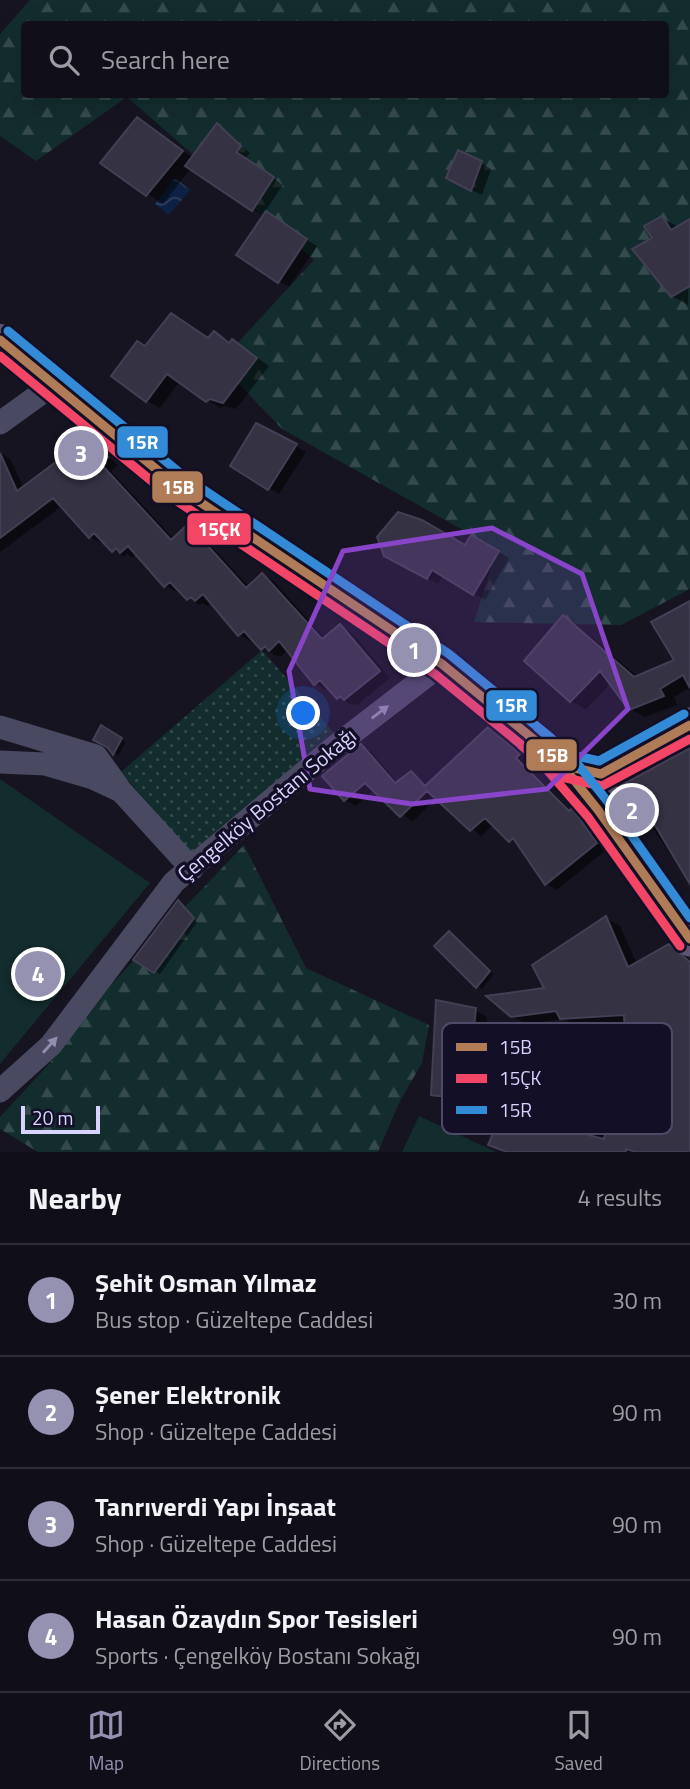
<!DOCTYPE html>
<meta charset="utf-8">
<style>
:root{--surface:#100f19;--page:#191822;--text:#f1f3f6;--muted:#9c9ca2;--line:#302f38;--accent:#9591b1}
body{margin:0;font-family:"Titillium Web",sans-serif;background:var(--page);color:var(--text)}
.scale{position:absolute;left:21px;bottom:18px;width:79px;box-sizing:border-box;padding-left:7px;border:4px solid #d9d4ff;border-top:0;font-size:19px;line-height:24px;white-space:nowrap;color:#d9d4ff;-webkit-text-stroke:5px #130f26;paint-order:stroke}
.you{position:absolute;left:304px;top:714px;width:24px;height:24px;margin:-18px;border:5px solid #fff;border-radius:50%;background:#1a73e8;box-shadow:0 0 0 10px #1a73e833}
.badge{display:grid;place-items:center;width:46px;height:46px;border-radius:50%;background:var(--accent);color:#fff;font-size:23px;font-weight:700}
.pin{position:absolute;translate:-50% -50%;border:4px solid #fff;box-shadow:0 2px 7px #0006}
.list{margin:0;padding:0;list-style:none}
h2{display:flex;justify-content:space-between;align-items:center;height:91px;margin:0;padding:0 28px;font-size:30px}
h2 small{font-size:23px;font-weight:400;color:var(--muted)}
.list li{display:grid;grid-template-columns:46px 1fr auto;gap:21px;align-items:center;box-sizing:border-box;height:112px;padding:0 28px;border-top:2px solid var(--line)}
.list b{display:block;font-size:26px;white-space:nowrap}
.list p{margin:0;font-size:23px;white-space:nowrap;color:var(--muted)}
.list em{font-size:23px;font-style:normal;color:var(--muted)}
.icon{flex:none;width:38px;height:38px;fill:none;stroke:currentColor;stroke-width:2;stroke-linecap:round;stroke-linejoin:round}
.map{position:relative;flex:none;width:690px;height:1152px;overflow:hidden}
.search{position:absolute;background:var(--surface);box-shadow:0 7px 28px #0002;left:21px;right:21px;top:21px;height:77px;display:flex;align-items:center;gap:18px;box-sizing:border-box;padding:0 24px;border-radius:7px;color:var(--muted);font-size:26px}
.sheet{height:539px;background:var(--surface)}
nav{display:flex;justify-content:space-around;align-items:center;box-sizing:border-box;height:98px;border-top:2px solid var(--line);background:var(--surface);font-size:19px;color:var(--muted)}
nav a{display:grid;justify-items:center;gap:4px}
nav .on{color:var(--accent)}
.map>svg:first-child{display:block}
</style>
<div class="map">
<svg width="690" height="1152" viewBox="0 0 690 1152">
<defs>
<pattern id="forest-firs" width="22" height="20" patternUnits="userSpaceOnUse" patternTransform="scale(1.75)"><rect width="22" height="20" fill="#132c2d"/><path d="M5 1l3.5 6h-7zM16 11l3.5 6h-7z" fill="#354a4c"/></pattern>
<pattern id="park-dots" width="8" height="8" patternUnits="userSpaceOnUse" patternTransform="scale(1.75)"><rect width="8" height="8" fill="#132c2d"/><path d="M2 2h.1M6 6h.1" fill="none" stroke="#354a4c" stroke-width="1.8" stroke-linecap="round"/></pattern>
<pattern id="water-waves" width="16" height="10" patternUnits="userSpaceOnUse" patternTransform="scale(1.75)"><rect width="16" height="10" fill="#0d2144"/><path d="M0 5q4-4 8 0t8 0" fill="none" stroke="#304060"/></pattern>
</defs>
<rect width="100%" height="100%" fill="#161421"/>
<path fill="url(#forest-firs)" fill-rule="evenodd" d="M30,0H690V589L621,625L474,622L497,549L282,429L219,363L314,260L127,97L36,161L0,136V34ZM24,24H666V94H24Z
M244,845L306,968L429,1025L422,1063L400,1101L378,1152H38L0,1129V1117L49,1064L102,994Z"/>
<path fill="url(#park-dots)" d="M262,650L334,733L192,855L121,772Z"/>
<path fill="#132c2d" d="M0,779L150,883L0,1064Z
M419,1116L496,1152H402Z"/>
<path fill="url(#water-waves)" d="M175,178L190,190L169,215L155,204Z"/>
<path fill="#0007" d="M137,119L193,158L217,126L250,153L245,159L283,185L264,213L317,246L289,287L279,281L264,216L191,168L163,204L102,162Z
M481,163L491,169L482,195L459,184Z
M662,218L679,227L690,221L688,305L672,296L654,239Z
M214,333L245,349L269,366L236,409L224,406L220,408L180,381L160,408L147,401L146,348L210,340Z
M257,425L306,452L279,494L232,465Z
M88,440L118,465L111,471L174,539L189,527L200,533L249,587L262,575L274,581L325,639L340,626L352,633L390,678L357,705L349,704L329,688L326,690L315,683L288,650L281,656L274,655L254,639L251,641L239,635L212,602L207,606L202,603L199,605L180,590L177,592L166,586L137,553L132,558L127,554L124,557L104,541L101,543L90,537L62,506L0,552V453L10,459L24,488Z
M472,537L509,558L485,600L443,574L438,584L394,560L466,548Z
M690,603V688L674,697L677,705L645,717L630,709L611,683L586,709L571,701L527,661L563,617L578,626L638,677L676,661Z
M102,728L126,742L118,756L109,747Z
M488,729L528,759L525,765L571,811L582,816L606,850L557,890L546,884L521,847L494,824L481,836L436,798L412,822L374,789L356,806L346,800L324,776L361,746L371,752L398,783L411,773L428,786Z
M690,748V881L623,787Z
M178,902L197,922L160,974L136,959Z
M606,918L620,926L637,964L669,946L690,960V1152H504L490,1144L593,1138L583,1122L607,1128L630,1109L626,1023L576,1026L564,1019L526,1024L512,1016L547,990Z
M449,933L494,974L482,989L436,946Z
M475,1010L487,1017L483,1063H478L474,1105L444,1101L432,1094Z"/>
<path fill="#343243" stroke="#433f54" stroke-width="2" d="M137,117L183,151L146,196L100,163Z
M217,123L241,146L236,152L274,177L252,211L185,166Z
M458,150L482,161L471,191L446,178Z
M266,211L307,239L278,283L236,255Z
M662,216L671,230L690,219V286L671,297L632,249L652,238L644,226Z
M171,313L208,338L214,331L229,343L232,339L257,358L223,403L210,399L206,402L167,374L146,402L111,376L137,341L145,346Z
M256,423L297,444L268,490L230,466Z
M88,438L108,457L101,464L171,540L188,524L246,588L262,573L322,639L340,624L380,671L344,700L340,696L337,699L320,680L314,685L279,641L269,651L265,646L261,650L244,631L238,636L203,594L195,601L191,597L187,600L170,582L164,587L128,546L120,553L116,548L112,552L94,533L89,538L53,498L0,538V453L17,491Z
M398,512L422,520L465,545L471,535L499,551L473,595L432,570L427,579L384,556L377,537Z
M690,601V688L683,675L660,689L664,696L629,710L600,671L570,702L524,661L563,615L634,677L674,660L651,622Z
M101,725L122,738L113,755L107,747L93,740Z
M488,727L517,751L520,754L516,758L569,811L572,808L597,843L545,885L513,838L509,842L485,818L470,831L427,791L400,817L365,783L344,801L322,776L361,744L395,783L411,771L425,786Z
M690,748V884L647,812L642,815L620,786Z
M178,900L194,918L154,973L133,960Z
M606,916L628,967L669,944L690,962V1152H636L626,1149V1152H507L488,1145L502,1113L604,1139L610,1106L628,1107L624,1015L560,1019L556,1011L511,1017L486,996L544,988L532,965Z
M449,931L490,971L476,988L434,946Z
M436,1000L476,1008L471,1057H467L463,1099L431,1095Z"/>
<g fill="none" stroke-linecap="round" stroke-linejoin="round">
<path stroke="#4a4962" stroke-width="23" d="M0,423L54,384
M0,727L96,756L119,788
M0,762L45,764L93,778L121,791L192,869
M0,1091L51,1045L174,882L333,748L442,664"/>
<path stroke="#575674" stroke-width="32" d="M0,340L179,488L442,664L562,765L598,810"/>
<path stroke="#5e5373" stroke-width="35" d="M690,725L601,774L598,810L690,939"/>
<g stroke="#130f26" stroke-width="14">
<path id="bus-1" d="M0,340L179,488L442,664L543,747L562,765L598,810L690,939
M529,736L562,765L601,774L690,725"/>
</g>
<g stroke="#130f26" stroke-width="14">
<path id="bus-2" d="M0,356L171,497L435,674L535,756L588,817L680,946
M521,745L557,776L602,786L690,739"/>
</g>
<g stroke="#130f26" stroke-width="14">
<path id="bus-3" d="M8,331L186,478L449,654L551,738L572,757L608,802L690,918
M537,727L568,754L599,761L684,714"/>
</g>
<use href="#bus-1" stroke="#b07c57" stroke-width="9"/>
<use href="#bus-2" stroke="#f34667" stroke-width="9"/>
<use href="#bus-3" stroke="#338bd7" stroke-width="9"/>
</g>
<defs><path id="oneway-solid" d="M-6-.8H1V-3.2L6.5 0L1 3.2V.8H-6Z" transform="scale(1.75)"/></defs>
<g fill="#928eb0">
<use href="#oneway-solid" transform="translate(380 712) rotate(-37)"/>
<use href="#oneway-solid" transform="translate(50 1045) rotate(-48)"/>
</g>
<path fill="#8945c9" fill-opacity="0.2" stroke="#8945c9" stroke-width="5" stroke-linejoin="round" d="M492,528L582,574L628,709L547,789L412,804L310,789L289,671L343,551Z"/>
<g text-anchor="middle" stroke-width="7" stroke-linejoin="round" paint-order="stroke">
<g font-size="21" fill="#d9d4ff" stroke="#130f26">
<text transform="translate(267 805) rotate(-40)" y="7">Çengelköy Bostanı Sokağı</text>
</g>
</g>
<rect x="442" y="1023" width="230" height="111" rx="10" fill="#130f26" stroke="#4e4a67" stroke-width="2"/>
<rect x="456" y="1043" width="31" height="8" fill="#b07c57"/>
<rect x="456" y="1074" width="31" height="9" fill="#f34667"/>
<rect x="456" y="1106" width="31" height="8" fill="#338bd7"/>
<g font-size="19" fill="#d9d4ff">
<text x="499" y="1054">15B</text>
<text x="499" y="1085">15ÇK</text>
<text x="499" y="1117">15R</text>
</g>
<g stroke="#130f26" stroke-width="2.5">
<rect x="116" y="425" width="53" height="34" rx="7" fill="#338bd7"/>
<rect x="151" y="470" width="53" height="34" rx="7" fill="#b07c57"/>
<rect x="186" y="512" width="66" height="34" rx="7" fill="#f34667"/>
<rect x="485" y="689" width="53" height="33" rx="7" fill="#338bd7"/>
<rect x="525" y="738" width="53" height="34" rx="7" fill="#b07c57"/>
</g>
<g font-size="19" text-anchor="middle" font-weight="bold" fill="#fff">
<text x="142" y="449">15R</text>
<text x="178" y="494">15B</text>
<text x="219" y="536">15ÇK</text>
<text x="511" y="712">15R</text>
<text x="552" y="762">15B</text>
</g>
</svg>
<div class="scale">20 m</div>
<div class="you"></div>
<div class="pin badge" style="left:414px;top:650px">1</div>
<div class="pin badge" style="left:632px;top:810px">2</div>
<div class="pin badge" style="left:81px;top:453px">3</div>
<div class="pin badge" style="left:38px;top:974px">4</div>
<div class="search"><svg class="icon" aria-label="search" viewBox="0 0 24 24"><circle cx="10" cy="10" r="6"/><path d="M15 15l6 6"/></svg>Search here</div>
</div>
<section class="sheet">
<h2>Nearby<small>4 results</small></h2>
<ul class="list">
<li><span class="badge">1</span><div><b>Şehit Osman Yılmaz</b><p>Bus stop · Güzeltepe Caddesi</p></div><em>30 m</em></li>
<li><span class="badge">2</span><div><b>Şener Elektronik</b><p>Shop · Güzeltepe Caddesi</p></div><em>90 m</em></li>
<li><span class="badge">3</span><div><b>Tanrıverdi Yapı İnşaat</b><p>Shop · Güzeltepe Caddesi</p></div><em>90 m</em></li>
<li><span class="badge">4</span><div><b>Hasan Özaydın Spor Tesisleri</b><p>Sports · Çengelköy Bostanı Sokağı</p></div><em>90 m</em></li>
</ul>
</section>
<nav>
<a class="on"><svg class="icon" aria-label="map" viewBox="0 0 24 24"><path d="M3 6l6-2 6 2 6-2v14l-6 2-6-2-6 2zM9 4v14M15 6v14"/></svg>Map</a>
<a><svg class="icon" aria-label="directions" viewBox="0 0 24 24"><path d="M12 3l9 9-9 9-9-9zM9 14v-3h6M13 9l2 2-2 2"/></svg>Directions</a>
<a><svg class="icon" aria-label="saved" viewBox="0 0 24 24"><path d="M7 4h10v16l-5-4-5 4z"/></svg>Saved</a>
</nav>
